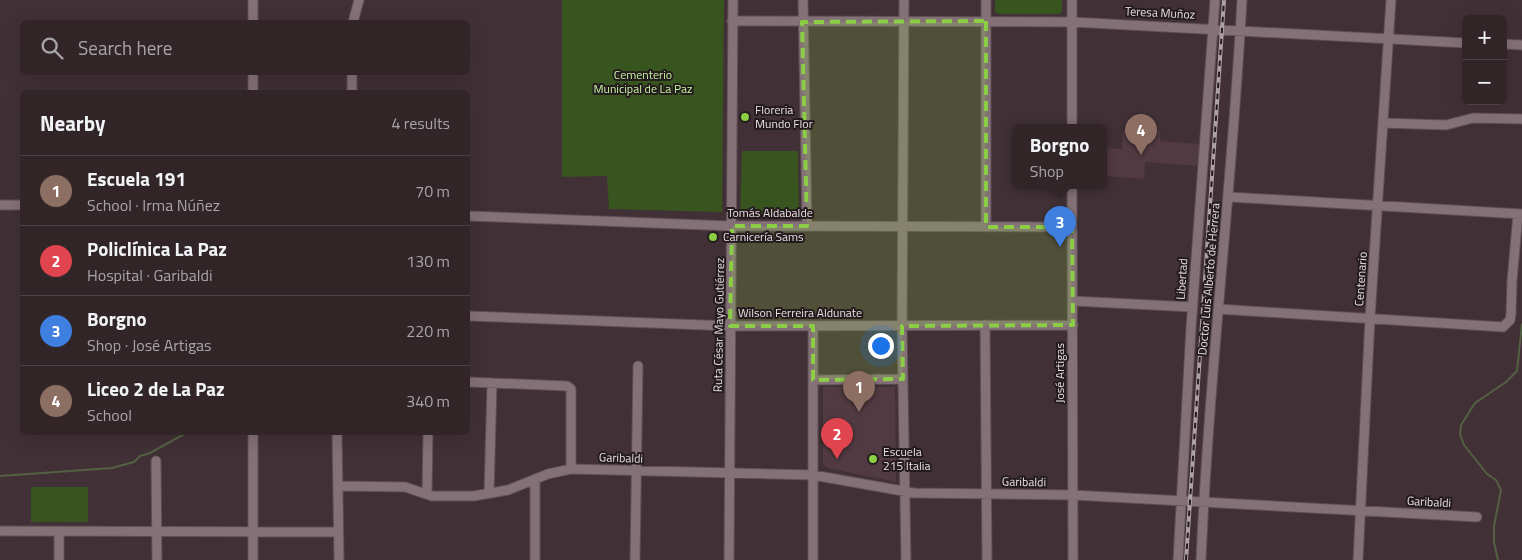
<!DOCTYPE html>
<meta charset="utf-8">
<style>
:root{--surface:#312528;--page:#3d3134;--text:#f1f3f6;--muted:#a8a5a8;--line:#4c4245;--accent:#1a73e8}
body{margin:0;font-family:"Titillium Web",sans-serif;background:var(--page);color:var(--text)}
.controls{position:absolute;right:15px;top:15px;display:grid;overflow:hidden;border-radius:8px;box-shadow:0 5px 20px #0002}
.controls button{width:45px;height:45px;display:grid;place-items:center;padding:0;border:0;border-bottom:1px solid var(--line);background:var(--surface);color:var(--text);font:25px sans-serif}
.you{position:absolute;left:880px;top:345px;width:18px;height:18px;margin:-12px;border:4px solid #fff;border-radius:50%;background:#1a73e8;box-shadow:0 0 0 8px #1a73e833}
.badge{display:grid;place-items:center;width:32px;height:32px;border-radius:50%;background:var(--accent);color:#fff;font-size:16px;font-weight:700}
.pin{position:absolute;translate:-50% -41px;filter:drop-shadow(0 1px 2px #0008)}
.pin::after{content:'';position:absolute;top:26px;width:18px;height:15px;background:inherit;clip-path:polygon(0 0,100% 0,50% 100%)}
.popup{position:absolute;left:1012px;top:124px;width:95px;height:65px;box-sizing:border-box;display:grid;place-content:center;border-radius:8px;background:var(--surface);filter:drop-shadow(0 1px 4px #0005);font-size:16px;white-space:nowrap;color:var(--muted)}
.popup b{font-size:19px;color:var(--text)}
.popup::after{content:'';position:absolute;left:50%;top:100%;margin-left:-10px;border:10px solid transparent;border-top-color:var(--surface)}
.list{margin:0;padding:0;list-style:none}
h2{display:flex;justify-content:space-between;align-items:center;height:65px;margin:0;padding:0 20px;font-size:21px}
h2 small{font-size:16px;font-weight:400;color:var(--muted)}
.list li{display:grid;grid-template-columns:32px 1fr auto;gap:15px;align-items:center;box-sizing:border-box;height:70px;padding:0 20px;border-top:1px solid var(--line)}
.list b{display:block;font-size:19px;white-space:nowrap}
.list p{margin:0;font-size:16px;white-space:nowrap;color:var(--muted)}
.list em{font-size:16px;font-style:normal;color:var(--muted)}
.icon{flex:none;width:28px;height:28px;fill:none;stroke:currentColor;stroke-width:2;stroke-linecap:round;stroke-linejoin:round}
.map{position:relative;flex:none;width:1522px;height:560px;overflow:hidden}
.search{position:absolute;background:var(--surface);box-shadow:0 5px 20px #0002;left:20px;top:20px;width:450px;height:55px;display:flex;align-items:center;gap:12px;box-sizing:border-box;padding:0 18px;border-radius:8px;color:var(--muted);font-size:19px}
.panel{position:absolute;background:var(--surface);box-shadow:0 5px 20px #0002;left:20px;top:90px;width:450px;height:345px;border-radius:8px}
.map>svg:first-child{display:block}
</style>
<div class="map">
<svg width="1522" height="560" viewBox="0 0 1522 560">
<rect width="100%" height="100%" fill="#413136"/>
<path fill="#513a41" d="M1123,130L1146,132L1147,130H1160V141L1202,144L1199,166L1145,162L1144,179L1104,176V148L1122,149Z
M823,387H895L896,482L827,468L823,464Z"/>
<path fill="#39551f" d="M562,0H724L722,212L609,209L607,176L562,177Z
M995,0H1062V12L1059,14H998L995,11Z
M742,151H798L799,217H740Z
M31,487H88V522H31Z"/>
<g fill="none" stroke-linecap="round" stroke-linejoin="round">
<path stroke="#546044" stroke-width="2" d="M0,476L112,468L134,462L140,456L150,453L188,432
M1498,560L1494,542V526L1501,490L1496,480L1487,474L1464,445L1460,434L1461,425L1475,403L1506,382L1517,371L1522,324"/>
<g stroke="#5e5054" stroke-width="11">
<path id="minor" d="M803,0L807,226
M904,0L902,326L906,560
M1072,0V128
M732,21L1072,22L1466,43
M253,22V0
M353,22L359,0
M1503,44L1522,45
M253,92V72
M352,92V72
M1384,123L1446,125L1473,118L1522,119
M1072,186L1073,560
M1229,197L1522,214
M0,205H22
M468,216L732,226L1072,227
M986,227V0
M1073,301L1192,307
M1218,309L1503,327L1510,320L1511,314L1512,281L1518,214
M468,316L730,326L1073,325
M985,325L987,560
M813,326V560
M813,380L903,379
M468,382L567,386L571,389V469
M253,432V560
M337,432L339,560
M156,461L157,560
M535,479V560
M338,486L405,487L432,496H474L508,490L548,474L571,469L813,475L914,493L1073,495L1477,517
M489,493L492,383
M427,494L428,432
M0,531L338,532
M59,531V560
M635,560L638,366
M729,560L733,0
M1178,560L1191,328L1215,0
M1201,560C1209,373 1232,187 1242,0
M1358,560L1370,318L1391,0"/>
</g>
<use href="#minor" stroke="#847177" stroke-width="9"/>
<g stroke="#afa2a6" stroke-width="4">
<path id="rail" d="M1186,560L1224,0"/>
</g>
<use href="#rail" stroke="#231b1d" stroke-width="2" stroke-dasharray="5.5" stroke-linecap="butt"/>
</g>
<path fill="#8bce46" fill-opacity="0.2" stroke="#8bce46" stroke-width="4" stroke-dasharray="10 6" stroke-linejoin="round" d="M986,21V227H1072L1073,325L902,326L903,379L813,380V326H730L732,226H807L802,22Z"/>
<g fill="#8bce46" stroke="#231b1d" stroke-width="2">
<circle cx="745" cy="117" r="5"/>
<circle cx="713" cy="237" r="5"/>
<circle cx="873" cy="459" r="5"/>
</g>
<g text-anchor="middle" stroke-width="4" stroke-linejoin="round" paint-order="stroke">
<g font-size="12" fill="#eadfe2" stroke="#231b1d">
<text transform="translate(1160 13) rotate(3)" y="4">Teresa Muñoz</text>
<text x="770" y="217">Tomás Aldabalde</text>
<text transform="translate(1182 279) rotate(-86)" y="4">Libertad</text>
<text transform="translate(1209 279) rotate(-85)" y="4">Doctor Luis Alberto de Herrera</text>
<text transform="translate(1361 279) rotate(-86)" y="4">Centenario</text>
<text x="800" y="317">Wilson Ferreira Aldunate</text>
<text transform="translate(719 325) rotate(-89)" y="4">Ruta César Mayo Gutiérrez</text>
<text transform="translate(1060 373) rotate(-90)" y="4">José Artigas</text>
<text transform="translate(621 458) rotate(2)" y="4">Garibaldi</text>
<text transform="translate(1024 482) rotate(1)" y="4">Garibaldi</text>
<text transform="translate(1429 502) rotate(3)" y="4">Garibaldi</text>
</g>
<g font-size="12" fill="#c5f49f" stroke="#231b1d">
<text x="643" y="79">Cementerio<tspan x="643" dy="14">Municipal de La Paz</tspan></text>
</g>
<g font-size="12" fill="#eadfe2" stroke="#231b1d" text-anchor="start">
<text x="755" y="114">Floreria<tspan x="755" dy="14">Mundo Flor</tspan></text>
<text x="723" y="241">Carnicería Sams</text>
<text x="883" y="456">Escuela<tspan x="883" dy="14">215 Italia</tspan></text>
</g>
</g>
</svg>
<div class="controls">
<button>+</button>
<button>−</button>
</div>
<div class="you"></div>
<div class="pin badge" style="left:859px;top:412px;background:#8d6e63">1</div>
<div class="pin badge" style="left:837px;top:459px;background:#e0444e">2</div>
<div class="pin badge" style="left:1060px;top:247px;background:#3f7fe0">3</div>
<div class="popup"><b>Borgno</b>Shop</div>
<div class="pin badge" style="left:1141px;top:155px;background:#8d6e63">4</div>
<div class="search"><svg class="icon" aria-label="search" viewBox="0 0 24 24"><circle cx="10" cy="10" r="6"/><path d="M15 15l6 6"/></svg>Search here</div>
<section class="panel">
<h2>Nearby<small>4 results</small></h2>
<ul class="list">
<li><span class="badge" style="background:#8d6e63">1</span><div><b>Escuela 191</b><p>School · Irma Núñez</p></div><em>70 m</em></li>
<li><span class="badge" style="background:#e0444e">2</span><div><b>Policlínica La Paz</b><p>Hospital · Garibaldi</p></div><em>130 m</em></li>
<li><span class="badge" style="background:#3f7fe0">3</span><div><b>Borgno</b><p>Shop · José Artigas</p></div><em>220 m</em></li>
<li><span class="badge" style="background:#8d6e63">4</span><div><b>Liceo 2 de La Paz</b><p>School</p></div><em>340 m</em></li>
</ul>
</section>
</div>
